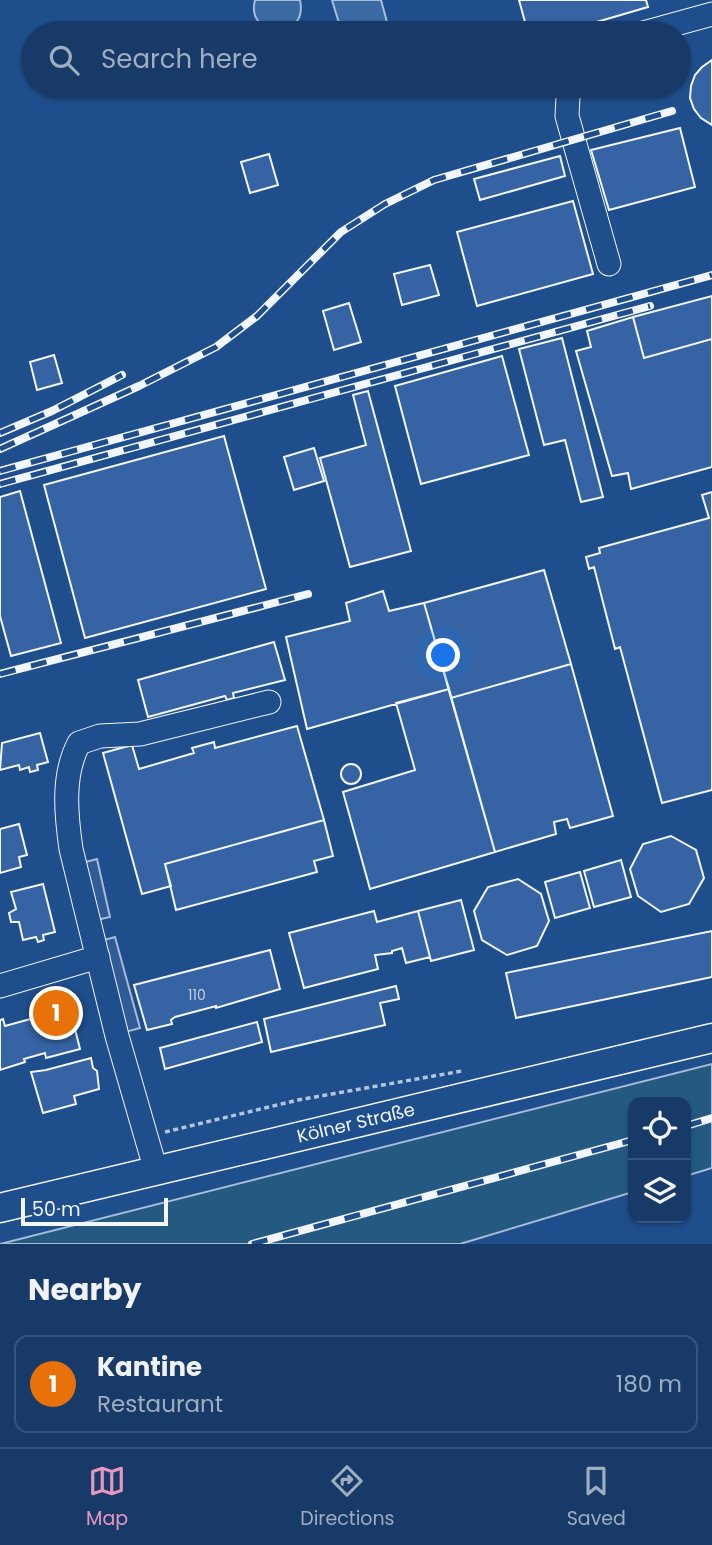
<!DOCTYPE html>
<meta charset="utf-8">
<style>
:root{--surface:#173a69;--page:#20416f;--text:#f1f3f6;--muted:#9eadc0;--line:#36547d;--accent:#e797bd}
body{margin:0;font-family:Poppins,sans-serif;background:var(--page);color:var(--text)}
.controls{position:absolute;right:21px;bottom:21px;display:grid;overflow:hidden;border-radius:14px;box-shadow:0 2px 5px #0004}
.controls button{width:63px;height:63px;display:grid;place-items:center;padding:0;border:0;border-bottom:2px solid var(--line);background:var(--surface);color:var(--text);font:35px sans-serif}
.scale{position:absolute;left:21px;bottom:18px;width:147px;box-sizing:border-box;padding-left:7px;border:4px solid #f2f6ff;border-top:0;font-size:19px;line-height:24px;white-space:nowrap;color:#f2f6ff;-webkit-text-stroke:5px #1f4e8c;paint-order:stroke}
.you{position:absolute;left:444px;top:656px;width:24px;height:24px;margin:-18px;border:5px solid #fff;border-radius:50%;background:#1a73e8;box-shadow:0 0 0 10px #1a73e833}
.badge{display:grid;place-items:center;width:46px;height:46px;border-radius:50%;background:var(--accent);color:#fff;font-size:23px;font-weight:700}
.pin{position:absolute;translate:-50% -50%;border:4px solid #fff;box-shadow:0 2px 7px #0006}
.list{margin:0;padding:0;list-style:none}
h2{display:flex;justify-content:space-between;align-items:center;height:91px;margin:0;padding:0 28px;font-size:30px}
h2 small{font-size:23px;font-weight:400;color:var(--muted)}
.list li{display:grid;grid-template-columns:46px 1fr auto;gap:21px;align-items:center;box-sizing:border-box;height:98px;margin:0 14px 14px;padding:0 14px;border:2px solid var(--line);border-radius:14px}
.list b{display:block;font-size:26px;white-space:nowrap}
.list p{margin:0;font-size:23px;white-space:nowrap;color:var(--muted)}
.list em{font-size:23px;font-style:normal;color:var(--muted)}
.icon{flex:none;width:38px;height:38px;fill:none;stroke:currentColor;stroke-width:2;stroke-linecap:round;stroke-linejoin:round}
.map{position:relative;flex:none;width:712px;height:1244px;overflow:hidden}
.search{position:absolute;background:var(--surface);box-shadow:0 2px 5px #0004;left:21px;right:21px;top:21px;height:77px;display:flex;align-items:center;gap:18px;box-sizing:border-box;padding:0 24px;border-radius:38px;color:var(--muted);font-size:26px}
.sheet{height:203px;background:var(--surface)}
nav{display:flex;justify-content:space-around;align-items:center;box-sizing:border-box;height:98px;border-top:2px solid var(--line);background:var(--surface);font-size:19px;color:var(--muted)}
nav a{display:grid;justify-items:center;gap:4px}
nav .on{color:var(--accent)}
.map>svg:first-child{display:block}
</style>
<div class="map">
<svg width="712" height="1244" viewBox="0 0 712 1244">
<rect width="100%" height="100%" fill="#1f4e8c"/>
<path fill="#245a82" stroke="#a8bbd7" stroke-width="2" d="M712,1064V1168L686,1176V1102H633V1192L460,1244H0Z"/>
<path fill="#305b95" stroke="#a8bbd7" stroke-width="2" d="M97,859L110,917L92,921L78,864Z
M115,937L140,1028L121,1033L97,942Z"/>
<path fill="#3b69a3" stroke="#a8bbd7" stroke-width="2" d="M255,0H300C309,42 245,39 255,0Z
M332,0H381L390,33H342Z"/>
<path fill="#3563a3" stroke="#f2f6ff" stroke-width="2" d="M519,0H646L648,7L559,33H528Z
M712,60V125L701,118L694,109L690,98L691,86L695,75L702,67Z
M680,128L695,187L609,210L591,150Z
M269,154L278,185L250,193L241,162Z
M560,156L565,176L480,200L474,179Z
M573,201L593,274L477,306L457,232Z
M430,265L439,295L402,305L394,274Z
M712,296V339L644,358L633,317Z
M349,303L361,342L334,350L323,311Z
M633,317L644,358L712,339V467L631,489L628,473L612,476L576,351L591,347L587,331Z
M562,338L603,497L581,502L565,440L544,445L519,349Z
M54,355L62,383L37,390L30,362Z
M502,356L529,455L421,484L395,386Z
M368,391L411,551L350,567L320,458L366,445L353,395Z
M224,436L266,589L85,638L44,485Z
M314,448L324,481L294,490L284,457Z
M20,491L61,643L11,656L0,616V497Z
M712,492V790L662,803L620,647L615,649L594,567L589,569L586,557L600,553L599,548L709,518L702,495Z
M544,570L571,664L451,698L424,603Z
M383,591L389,611L424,603L449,689L307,729L286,637L350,621L346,603Z
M274,642L285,680L233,693L234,698L227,700L225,696L148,717L138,680Z
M571,664L613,816L570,828L567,819L554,822L556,834L495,852L451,698Z
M449,689L495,852L370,889L343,792L415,770L396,703Z
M297,726L324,820L165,864L171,886L142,894L103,753L132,745L139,769L194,753L192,748L214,742L215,748Z
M40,733L48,762L37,765L38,770L30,772L29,767L20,770L19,765L0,770L2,743Z
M341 774a10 10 0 1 1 20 0a10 10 0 1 1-20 0Z
M324,820L333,856L314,861L317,872L176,910L165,864Z
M19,824L27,855L19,857L21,867L0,873V829Z
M671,836L696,850L704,878L689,904L661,912L638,896L630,869L643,844Z
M621,860L631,897L594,907L584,871Z
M580,872L590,908L555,918L545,882Z
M518,879L541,894L549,921L537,946L507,955L482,940L474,911L488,887Z
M43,884L55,932L43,935L44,940L38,942L36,937L23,940L19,922H11L9,913L16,909L11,892Z
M461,900L474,950L431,961L418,911Z
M374,911L377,922L418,911L430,957L406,963L402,948L392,951V953L375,955L378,969L304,988L289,933Z
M712,931V977L516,1018L506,973Z
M270,950L280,989L216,1008V1006L175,1017L171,1020L172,1024L147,1030L134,985Z
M396,986L399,999L380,1003L385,1025L271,1052L264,1019Z
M68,1001L80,1049L46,1058L45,1053L24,1059L25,1062L0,1070V1020L3,1019L5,1026L45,1015L43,1008Z
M257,1022L262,1042L165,1069L160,1048Z
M91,1058L93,1068L97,1071L99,1089L74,1096L76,1104L43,1113L31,1072L46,1070Z"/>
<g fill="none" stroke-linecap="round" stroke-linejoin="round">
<g stroke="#f2f6ff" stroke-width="25">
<path id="minor" d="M643,33L712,14
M572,86L568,97L567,116L609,264
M0,986L98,957
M156,1171L117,1036L71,849C66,814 62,775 79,743L100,736L140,734L269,702"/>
</g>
<g stroke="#f2f6ff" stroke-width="31">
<g id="major">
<path id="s1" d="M0,1208L712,1038"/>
</g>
</g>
<path stroke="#b3c4dc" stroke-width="3.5" stroke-dasharray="5 3.5" stroke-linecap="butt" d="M165,1132L298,1100L462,1071"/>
<use href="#minor" stroke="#1f4e8c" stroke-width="23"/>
<use href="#major" stroke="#1f4e8c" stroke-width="28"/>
<g stroke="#f2f6ff" stroke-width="8">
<path id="rail" d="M0,433L52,411L122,375
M0,449L139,386L216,347L257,316L341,232L385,204L434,180L672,111
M0,471L712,275
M0,484L650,306
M0,674L308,594
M686,1126L712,1118
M252,1244L633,1140"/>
</g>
<use href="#rail" stroke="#1f4e8c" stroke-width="5" stroke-dasharray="16" stroke-linecap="butt"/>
</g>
<g text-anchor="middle" stroke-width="5" stroke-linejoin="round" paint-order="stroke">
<g font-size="14" fill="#c3d1e8">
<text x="197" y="1000">110</text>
</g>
<g font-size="18" fill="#f2f6ff" stroke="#1f4e8c">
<text dy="6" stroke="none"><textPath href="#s1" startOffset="366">Kölner Straße</textPath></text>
</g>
</g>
</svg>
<div class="controls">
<button><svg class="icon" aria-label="locate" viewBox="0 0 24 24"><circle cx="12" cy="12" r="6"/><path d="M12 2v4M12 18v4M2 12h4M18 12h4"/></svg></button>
<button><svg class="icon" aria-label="layers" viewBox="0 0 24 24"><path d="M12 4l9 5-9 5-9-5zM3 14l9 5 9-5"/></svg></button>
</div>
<div class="scale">50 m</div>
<div class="you"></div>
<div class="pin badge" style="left:56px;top:1013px;background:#e8710a">1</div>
<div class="search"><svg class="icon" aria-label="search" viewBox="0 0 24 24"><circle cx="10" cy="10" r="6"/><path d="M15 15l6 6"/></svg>Search here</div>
</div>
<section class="sheet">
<h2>Nearby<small></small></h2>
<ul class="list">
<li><span class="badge" style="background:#e8710a">1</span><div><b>Kantine</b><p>Restaurant</p></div><em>180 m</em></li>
</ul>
</section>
<nav>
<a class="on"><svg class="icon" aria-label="map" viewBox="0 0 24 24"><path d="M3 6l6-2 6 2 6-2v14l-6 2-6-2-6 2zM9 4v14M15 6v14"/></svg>Map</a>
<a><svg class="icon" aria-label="directions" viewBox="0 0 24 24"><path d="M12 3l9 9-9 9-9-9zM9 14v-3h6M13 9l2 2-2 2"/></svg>Directions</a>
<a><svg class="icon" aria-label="saved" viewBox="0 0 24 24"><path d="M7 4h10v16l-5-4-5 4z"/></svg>Saved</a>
</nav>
